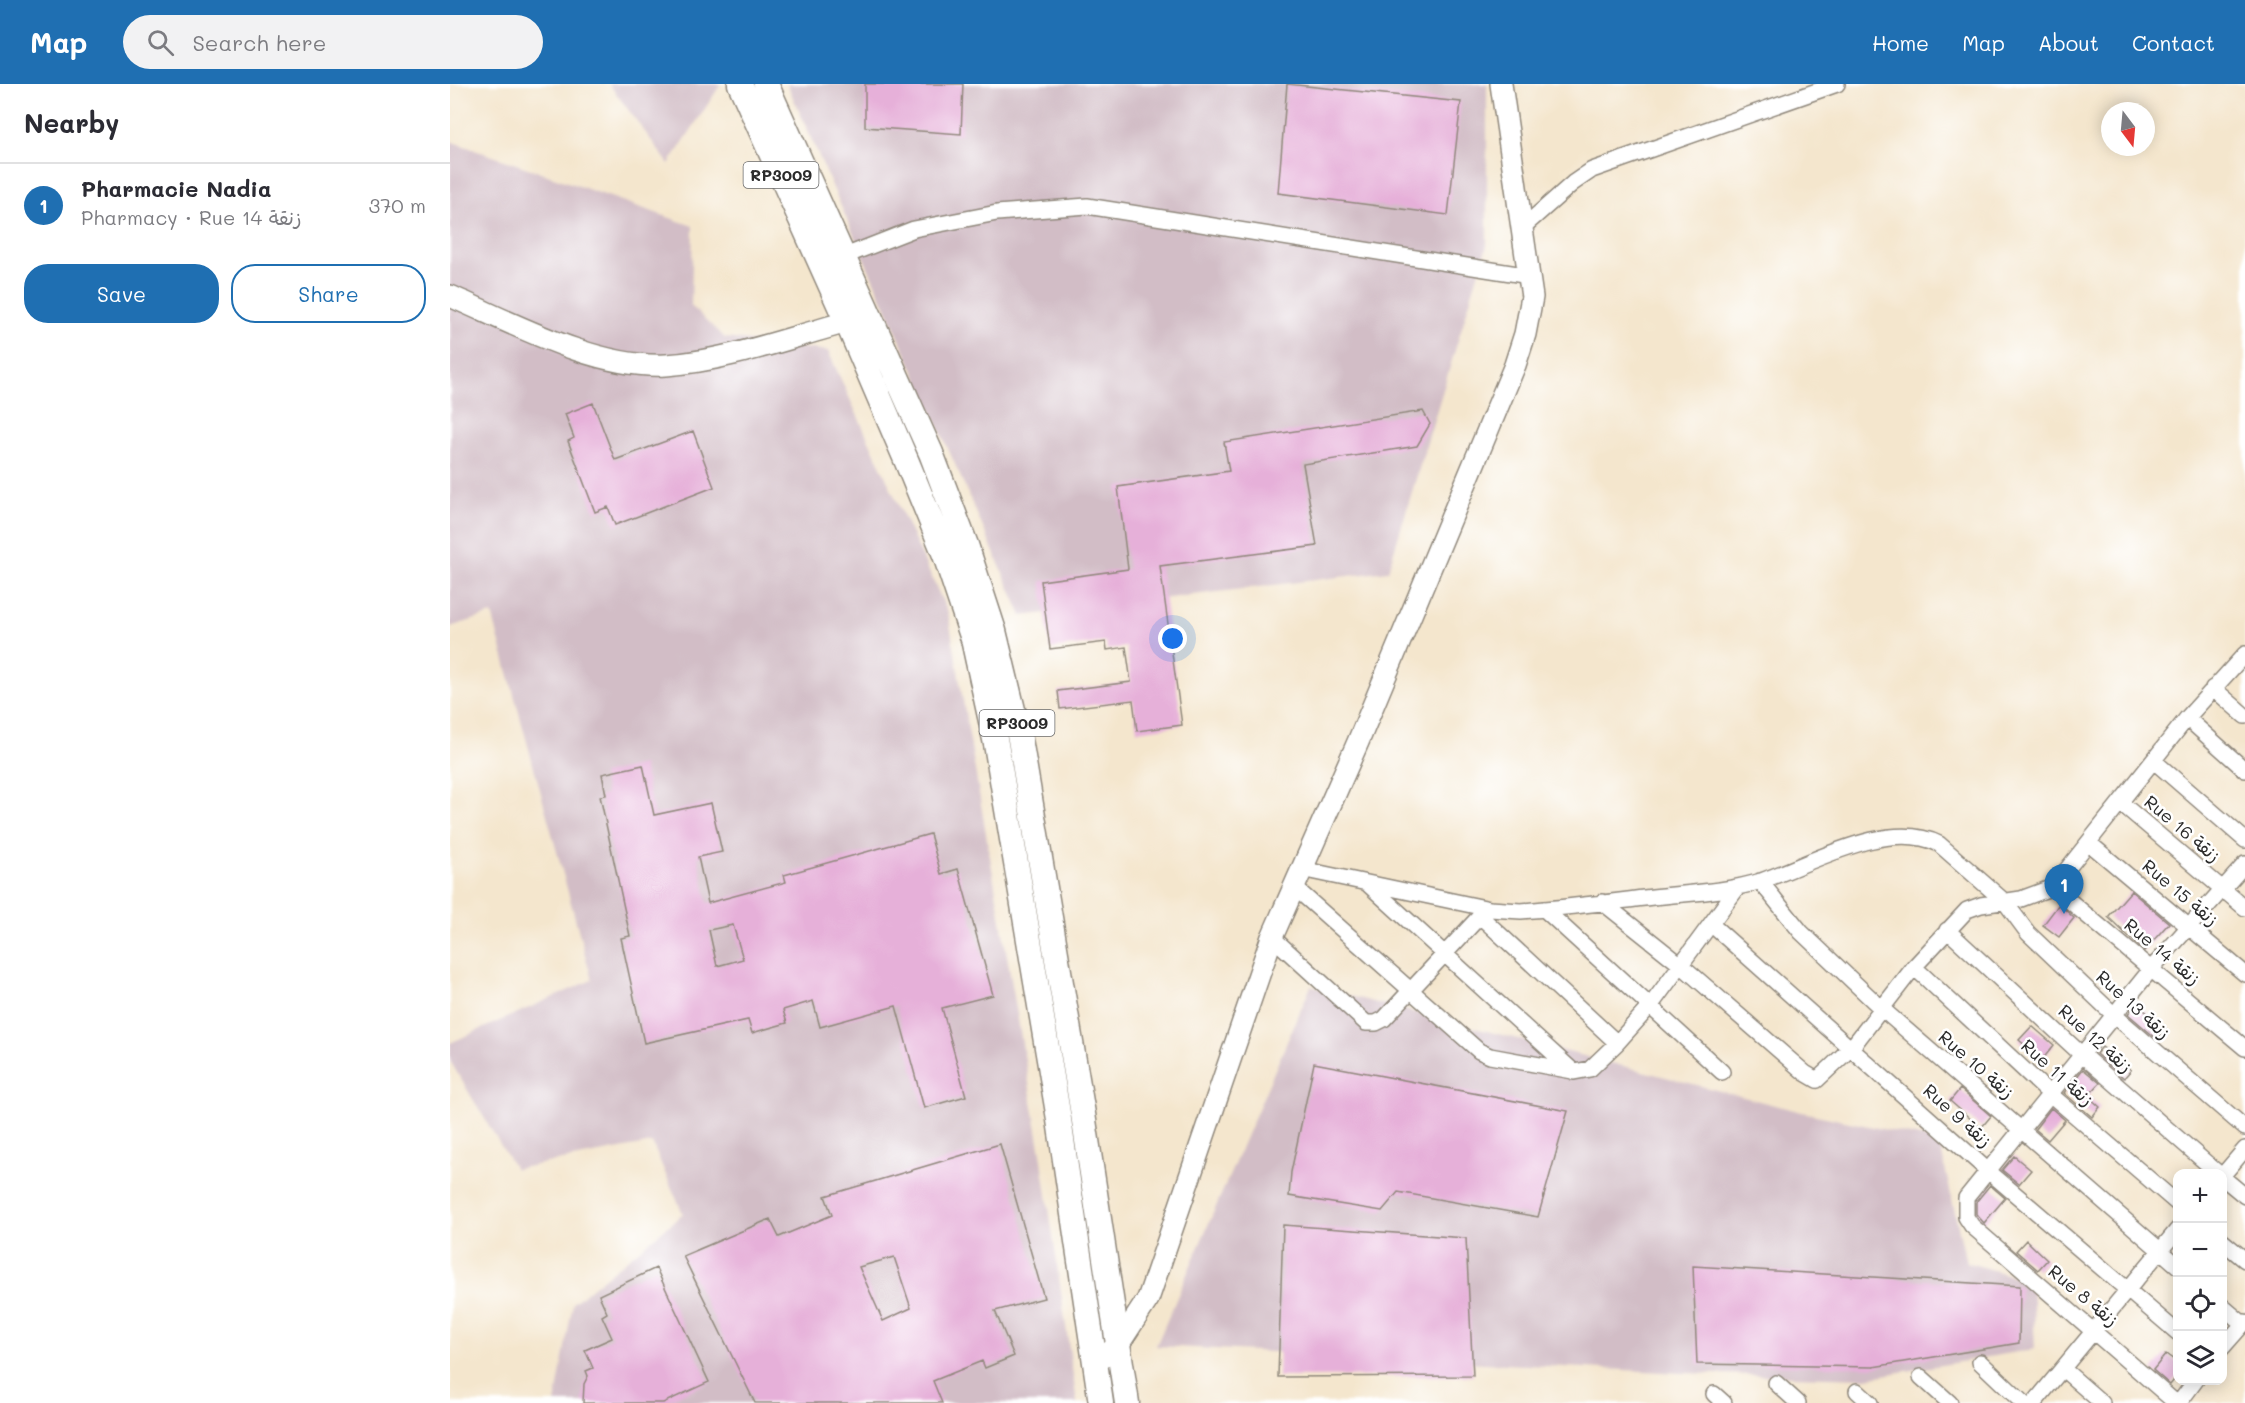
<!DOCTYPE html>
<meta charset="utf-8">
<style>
:root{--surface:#fff;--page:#f2f2f3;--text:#2b2b33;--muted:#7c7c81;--line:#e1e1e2;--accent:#1f6fb2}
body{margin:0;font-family:Mali,"Playpen Sans Arabic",sans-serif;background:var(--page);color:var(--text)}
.controls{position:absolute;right:18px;bottom:18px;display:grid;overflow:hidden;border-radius:12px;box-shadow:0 3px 15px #0003}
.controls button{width:54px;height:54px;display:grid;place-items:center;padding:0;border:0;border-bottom:2px solid var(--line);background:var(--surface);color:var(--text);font:30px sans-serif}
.compass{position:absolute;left:1651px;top:18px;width:54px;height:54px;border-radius:50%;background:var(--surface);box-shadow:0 3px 15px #0003;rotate:164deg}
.you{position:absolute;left:723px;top:555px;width:21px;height:21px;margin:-15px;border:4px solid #fff;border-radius:50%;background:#1a73e8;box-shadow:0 0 0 9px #1a73e833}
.badge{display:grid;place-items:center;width:39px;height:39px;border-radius:50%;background:var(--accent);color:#fff;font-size:20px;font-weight:700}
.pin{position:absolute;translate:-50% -50px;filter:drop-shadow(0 2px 3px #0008)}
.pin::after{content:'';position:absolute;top:32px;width:21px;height:18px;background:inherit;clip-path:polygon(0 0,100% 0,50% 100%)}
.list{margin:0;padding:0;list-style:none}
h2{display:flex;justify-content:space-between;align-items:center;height:78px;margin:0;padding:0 24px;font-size:26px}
h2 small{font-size:20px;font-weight:400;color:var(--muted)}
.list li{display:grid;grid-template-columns:39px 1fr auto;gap:18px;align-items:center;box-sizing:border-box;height:84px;padding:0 24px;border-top:2px solid var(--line)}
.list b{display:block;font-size:22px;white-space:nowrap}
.list p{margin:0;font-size:20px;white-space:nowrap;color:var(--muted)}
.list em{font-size:20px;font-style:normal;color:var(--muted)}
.actions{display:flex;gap:12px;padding:18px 24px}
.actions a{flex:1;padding:14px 0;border:2px solid var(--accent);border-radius:24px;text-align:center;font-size:21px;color:var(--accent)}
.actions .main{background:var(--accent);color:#fff}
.icon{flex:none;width:33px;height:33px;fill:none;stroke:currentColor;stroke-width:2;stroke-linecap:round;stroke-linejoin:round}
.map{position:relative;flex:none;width:1795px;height:1319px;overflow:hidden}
header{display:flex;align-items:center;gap:36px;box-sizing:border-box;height:84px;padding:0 30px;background:var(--accent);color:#fff}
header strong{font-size:28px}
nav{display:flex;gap:33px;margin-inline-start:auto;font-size:21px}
.search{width:420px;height:54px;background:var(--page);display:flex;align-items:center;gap:15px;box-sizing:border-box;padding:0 21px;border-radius:33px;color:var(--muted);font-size:22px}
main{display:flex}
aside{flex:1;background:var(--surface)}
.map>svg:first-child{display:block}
</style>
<header>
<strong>Map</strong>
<div class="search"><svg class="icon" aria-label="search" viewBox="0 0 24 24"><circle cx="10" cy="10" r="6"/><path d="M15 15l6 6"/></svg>Search here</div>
<nav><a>Home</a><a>Map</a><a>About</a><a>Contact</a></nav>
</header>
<main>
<aside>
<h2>Nearby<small></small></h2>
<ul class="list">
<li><span class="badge">1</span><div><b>Pharmacie Nadia</b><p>Pharmacy · Rue 14 زنقة</p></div><em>370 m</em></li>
</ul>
<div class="actions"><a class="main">Save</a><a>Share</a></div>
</aside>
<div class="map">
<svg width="1795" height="1319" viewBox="0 0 1795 1319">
<rect width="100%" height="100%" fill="#fff"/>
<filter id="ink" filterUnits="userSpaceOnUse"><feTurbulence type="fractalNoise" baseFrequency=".0167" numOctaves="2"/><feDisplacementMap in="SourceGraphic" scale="12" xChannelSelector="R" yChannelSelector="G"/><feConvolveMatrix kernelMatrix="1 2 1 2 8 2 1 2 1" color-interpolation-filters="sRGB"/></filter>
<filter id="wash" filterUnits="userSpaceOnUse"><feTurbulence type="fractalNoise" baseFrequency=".008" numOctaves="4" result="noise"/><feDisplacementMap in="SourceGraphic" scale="24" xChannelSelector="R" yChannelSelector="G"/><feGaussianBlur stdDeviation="1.35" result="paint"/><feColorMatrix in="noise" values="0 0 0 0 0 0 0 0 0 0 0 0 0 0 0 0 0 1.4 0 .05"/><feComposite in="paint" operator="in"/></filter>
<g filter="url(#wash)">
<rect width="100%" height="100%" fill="#f4e6cd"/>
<path fill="#d2bdc6" d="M159,0H271L219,80Z
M337,0H1037V161L938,487L572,532Z
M0,57L243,142L241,222L275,254L378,267L498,529L591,1069L627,1319H105L123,1219L233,1130L202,1059L65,1085L0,977V959L142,896L42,530L0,543Z
M861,902L1352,1028L1489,1057L1516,1178L1582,1198L1585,1265L1416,1294L1231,1289L706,1262Z"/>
<g id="blocks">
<path fill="#e6b0d9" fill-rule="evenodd" d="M415,0H513L511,50L415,43Z
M837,0L1011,18L998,131L828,109Z
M143,319L165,376L243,347L264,403L165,441L158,423L145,428L118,357L124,354L115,330Z
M973,327L980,340L967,362L853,380L867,462L710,482L732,641L687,647L683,616L610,625L608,607L681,598L676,563L657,566L656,558L600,565L591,497L678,485L668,403L779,387L774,358Z
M193,681L204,731L261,719L272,768L248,773L258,819L336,798L334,791L480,750L491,790L508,785L543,911L492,924L516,1012L474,1024L446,922L370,943L363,917L333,926L337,939L302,949L298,936L194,959L171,854L180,852L150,712L156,711L152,690ZM283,841L293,875L267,882L259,846Z
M1681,807L1719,839L1694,867L1658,833Z
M1609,820L1624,834L1609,853L1593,841Z
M1686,919L1716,945L1707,955L1678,930Z
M1582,942L1604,961L1592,976L1569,956Z
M1652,963L1681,986L1674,994L1646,970Z
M864,979L1118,1027L1088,1133L948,1108L932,1127L839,1112L841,1088Z
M1633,985L1650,999L1638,1012L1650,1023L1642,1033L1614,1009Z
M1510,1005L1541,1032L1531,1044L1500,1017Z
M1601,1024L1615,1036L1598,1056L1585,1045Z
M550,1060L594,1214L545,1227L564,1272L535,1284L532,1277L483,1297L492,1319H305L233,1172L320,1135L329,1153L382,1131L375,1112ZM444,1173L461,1224L433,1237L409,1183Z
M1564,1072L1581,1086L1569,1100L1552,1086Z
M1540,1101L1555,1114L1534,1139L1526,1130V1118Z
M833,1141L1016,1154L1023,1292L828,1293Z
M1576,1156L1597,1176L1588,1186L1566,1167Z
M1243,1182L1570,1202L1569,1259L1423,1283L1247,1280Z
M206,1184L259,1298L213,1319H133L134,1300L138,1292L136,1287L143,1284L135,1266L162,1254L152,1232L157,1229L149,1211Z
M1716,1270L1728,1279V1291L1720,1301L1703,1286Z"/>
</g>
</g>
<g filter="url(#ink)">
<use href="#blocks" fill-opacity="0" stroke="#90887c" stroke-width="1.5"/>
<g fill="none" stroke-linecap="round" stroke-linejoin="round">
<g stroke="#90887c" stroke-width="18">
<path id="street" d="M1072,144L1123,99L1142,86L1387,0
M395,172L464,145L547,129L637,122L1080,192
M1763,604L1795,632
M1737,634L1795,686
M1704,677L1795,756
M1671,719L1795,824
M1639,759L1795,890
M851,785L1040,825L1071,827C1115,824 1159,818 1203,813C1239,809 1276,808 1311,797C1361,780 1438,734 1489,760L1555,818L1578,849L1663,930L1795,1044
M1310,797L1351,848L1431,924L1728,1182
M919,801L1124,988L1140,985L1167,959L1201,921L1288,803
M843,802L1029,967L1040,972L1123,987
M1603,803L1795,964
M1152,818L1231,881L1355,989L1367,996L1402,963L1464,883L1517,826L1531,821L1571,815L1603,803L1737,634L1795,570
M1094,825L1272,988
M1030,832L1167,959
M1262,841L1537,1086L1728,1249
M1497,846L1631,970L1769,1090
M822,853L916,939H926L934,935L1030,832L1040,825
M1464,883L1600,1010L1728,1120
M1772,1092L1795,1065
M1772,1093L1795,1112
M1772,1157L1795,1176
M1772,1222L1793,1240
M1772,1264L1795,1238
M1530,1278L1573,1319
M1613,1285L1652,1319
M1471,1293L1500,1319
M1326,1299L1348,1319
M1407,1307L1420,1319
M1264,1310L1274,1319
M1584,1319L1728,1145
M1726,1319L1522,1142L1516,1133V1114L1702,884L1795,780
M1729,1319L1746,1296"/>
</g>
<g stroke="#90887c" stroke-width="24">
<path id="secondary" d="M0,212C63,239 146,285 216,281C277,277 338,254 397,238
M645,1280L668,1261L698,1215L822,853L908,658L1065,281L1075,250L1082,213L1051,0"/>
</g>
<g stroke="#90887c" stroke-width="27">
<path id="primary" d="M290,0L397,238L457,378L495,471L523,555L546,660L608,1029L651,1319
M316,0L481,369L516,461L544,547L570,655L633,1030L677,1319"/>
</g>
<use href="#street" stroke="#fff" stroke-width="15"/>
<use href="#secondary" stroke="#fff" stroke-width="21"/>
<use href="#primary" stroke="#fff" stroke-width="24"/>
</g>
</g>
<g text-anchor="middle" stroke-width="5" stroke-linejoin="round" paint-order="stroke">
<g fill="#fff" stroke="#6b6b6b" stroke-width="1.5">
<rect x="293.5" y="78" width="75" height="26" rx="4.5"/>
<rect x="529.5" y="626" width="75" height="26" rx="4.5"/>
</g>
<g font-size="16" font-weight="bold" fill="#2b2b2b">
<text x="331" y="97">RP3009</text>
<text x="567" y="645">RP3009</text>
</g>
<g font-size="18" fill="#2b2b2b" stroke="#fff">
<text transform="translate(1732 745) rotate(40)" y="6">Rue 16 زنقة</text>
<text transform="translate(1730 809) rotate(40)" y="6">Rue 15 زنقة</text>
<text transform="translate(1712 868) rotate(40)" y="6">Rue 14 زنقة</text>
<text transform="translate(1683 921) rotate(42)" y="6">Rue 13 زنقة</text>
<text transform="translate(1645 955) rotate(42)" y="6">Rue 12 زنقة</text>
<text transform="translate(1526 981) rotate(41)" y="6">Rue 10 زنقة</text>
<text transform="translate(1607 989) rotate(42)" y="6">Rue 11 زنقة</text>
<text transform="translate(1507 1032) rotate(42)" y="6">Rue 9 زنقة</text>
<text transform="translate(1633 1212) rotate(40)" y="6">Rue 8 زنقة</text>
</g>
</g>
</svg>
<div class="controls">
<button>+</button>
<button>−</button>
<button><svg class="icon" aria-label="locate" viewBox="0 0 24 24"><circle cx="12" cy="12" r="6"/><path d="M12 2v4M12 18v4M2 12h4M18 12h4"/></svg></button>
<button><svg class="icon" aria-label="layers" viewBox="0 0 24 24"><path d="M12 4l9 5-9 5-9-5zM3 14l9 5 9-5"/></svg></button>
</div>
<svg class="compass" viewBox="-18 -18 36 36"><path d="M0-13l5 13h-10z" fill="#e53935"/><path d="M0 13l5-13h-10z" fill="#7c7c81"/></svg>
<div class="you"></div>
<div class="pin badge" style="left:1614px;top:830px">1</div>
</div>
</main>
